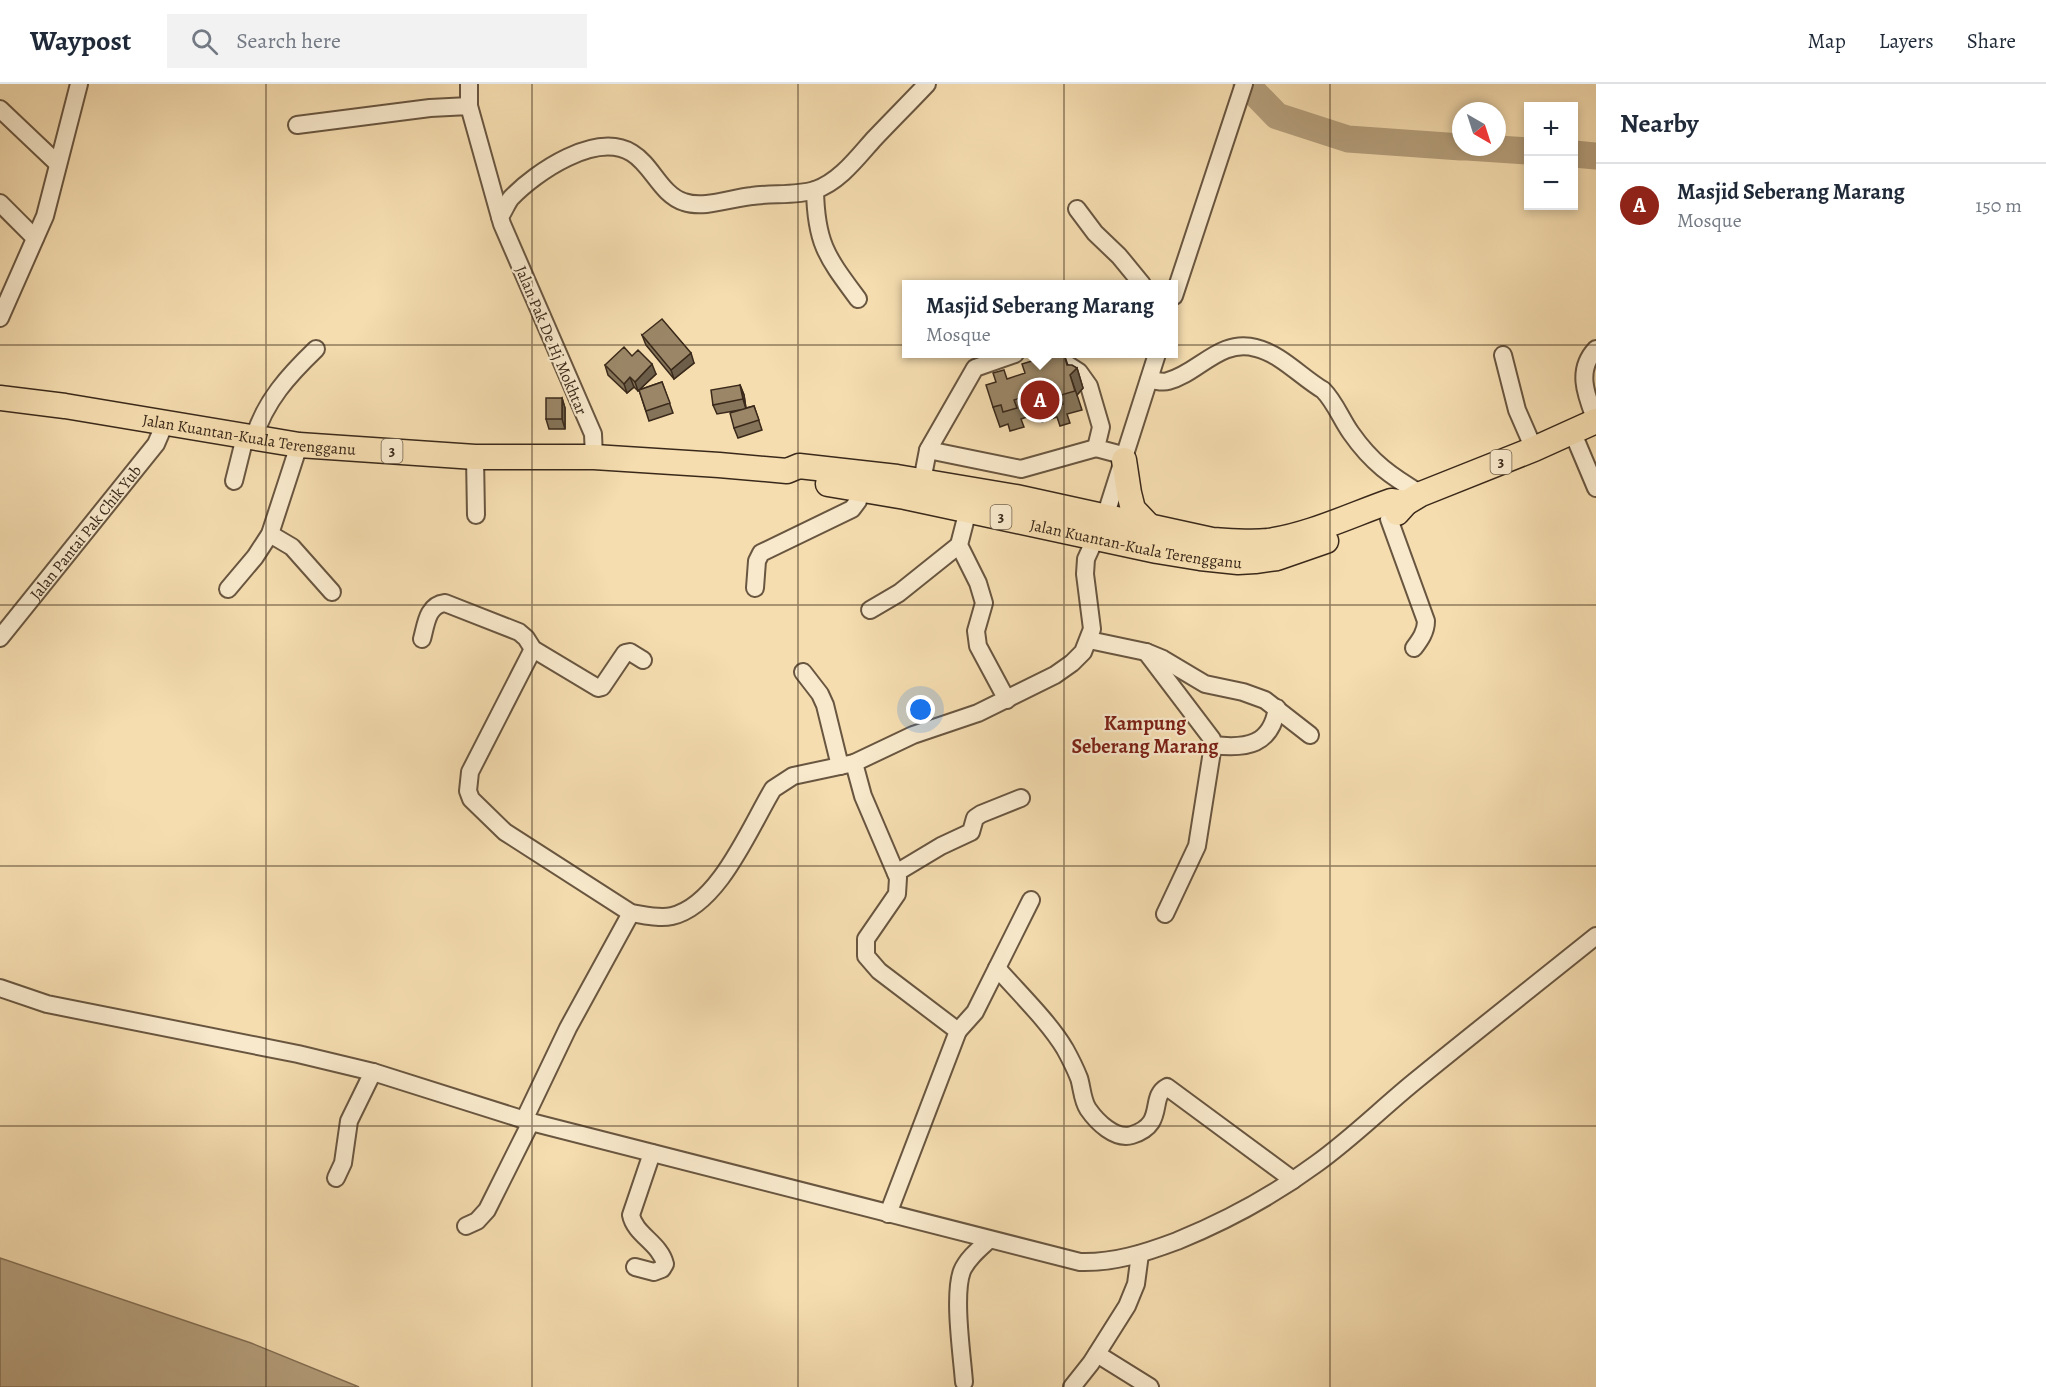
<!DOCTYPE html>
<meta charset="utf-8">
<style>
:root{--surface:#fff;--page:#f2f2f3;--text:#1f2937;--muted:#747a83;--line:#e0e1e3;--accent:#8f2418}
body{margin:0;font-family:Alegreya,serif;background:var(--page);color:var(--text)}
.controls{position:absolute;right:18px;top:18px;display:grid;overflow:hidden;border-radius:0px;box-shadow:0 3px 9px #0003}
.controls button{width:54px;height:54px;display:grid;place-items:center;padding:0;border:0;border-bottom:2px solid var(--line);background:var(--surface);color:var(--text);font:30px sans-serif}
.compass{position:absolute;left:1452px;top:18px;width:54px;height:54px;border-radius:50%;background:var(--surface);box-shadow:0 3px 9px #0003;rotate:141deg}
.you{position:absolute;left:921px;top:626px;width:21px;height:21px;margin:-15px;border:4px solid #fff;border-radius:50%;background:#1a73e8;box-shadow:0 0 0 9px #1a73e833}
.badge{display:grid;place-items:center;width:39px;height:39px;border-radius:50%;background:var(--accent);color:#fff;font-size:20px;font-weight:700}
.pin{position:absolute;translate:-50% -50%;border:3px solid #fff;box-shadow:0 2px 6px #0006}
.popup{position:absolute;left:902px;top:196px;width:276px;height:78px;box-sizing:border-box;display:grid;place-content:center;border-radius:0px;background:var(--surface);filter:drop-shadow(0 2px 4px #0005);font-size:20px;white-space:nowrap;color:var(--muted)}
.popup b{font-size:22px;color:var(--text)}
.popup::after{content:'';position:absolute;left:50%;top:100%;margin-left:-12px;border:12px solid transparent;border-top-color:var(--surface)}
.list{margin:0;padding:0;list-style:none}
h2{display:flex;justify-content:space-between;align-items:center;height:78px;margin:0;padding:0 24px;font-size:26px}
h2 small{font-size:20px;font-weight:400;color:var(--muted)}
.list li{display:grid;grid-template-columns:39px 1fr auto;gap:18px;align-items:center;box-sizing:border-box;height:84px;padding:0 24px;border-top:2px solid var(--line)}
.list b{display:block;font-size:22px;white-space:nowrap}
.list p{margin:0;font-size:20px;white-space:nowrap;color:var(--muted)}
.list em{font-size:20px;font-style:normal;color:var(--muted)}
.icon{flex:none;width:33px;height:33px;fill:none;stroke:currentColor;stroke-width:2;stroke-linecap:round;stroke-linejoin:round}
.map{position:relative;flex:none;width:1596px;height:1303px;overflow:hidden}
header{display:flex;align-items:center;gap:36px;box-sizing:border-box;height:84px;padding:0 30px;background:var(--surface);border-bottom:2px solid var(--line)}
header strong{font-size:28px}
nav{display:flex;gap:33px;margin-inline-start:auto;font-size:21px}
.search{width:420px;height:54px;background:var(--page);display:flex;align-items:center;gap:15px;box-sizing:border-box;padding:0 21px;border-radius:0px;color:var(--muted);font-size:22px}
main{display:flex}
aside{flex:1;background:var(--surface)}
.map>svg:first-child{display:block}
</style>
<header>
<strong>Waypost</strong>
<div class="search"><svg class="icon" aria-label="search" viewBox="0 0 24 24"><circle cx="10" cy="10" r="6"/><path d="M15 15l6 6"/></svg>Search here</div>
<nav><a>Map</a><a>Layers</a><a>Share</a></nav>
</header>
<main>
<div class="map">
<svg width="1596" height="1303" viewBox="0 0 1596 1303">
<rect width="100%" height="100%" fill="#f5ddb0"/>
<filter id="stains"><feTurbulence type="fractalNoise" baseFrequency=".00333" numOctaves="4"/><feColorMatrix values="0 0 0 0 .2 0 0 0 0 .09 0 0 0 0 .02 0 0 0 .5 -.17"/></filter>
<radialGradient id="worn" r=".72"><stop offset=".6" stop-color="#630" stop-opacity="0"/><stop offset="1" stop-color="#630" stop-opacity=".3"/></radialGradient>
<path fill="#b5a07d" stroke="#847055" stroke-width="1.5" d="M0,1174L251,1259L359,1303H0Z"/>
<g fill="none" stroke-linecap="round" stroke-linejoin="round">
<path stroke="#b5a07d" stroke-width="27" d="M1246,0L1277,32L1348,55L1461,63
M1467,63L1528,67
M1574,70L1596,72"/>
<g stroke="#695640" stroke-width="20">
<g id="minor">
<path d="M469,0V22"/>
<path d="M0,25L58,80"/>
<path d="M297,41L430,24L469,22L500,133"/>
<path d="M815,106C816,160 827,173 858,215"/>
<path d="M0,119L35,154"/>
<path d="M1077,125L1095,149L1119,172L1142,200"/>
<path d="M1174,212L1244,0"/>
<path d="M0,234L45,132L79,0"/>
<path d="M1596,265C1575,287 1587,313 1596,337"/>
<path d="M1051,270L1079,288L1089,302L1101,343L1096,364L1126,372"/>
<path d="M1503,271L1517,326L1534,365"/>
<path d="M1149,296C1155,296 1162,299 1168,297C1199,289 1220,254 1256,264C1281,270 1301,293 1323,306C1335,318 1341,335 1351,349C1372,379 1391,392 1421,410"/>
<path d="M1572,347L1596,404"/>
<path d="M254,354C265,317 289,291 316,265"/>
<path d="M928,366L1021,385L1096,364"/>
<path d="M475,373L476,431"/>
<path d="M594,373L593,350L502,140L500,133C504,127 507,119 511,114C536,88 596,47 632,69C652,81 661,111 684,118C704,125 731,114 752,112C772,109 796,112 815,106C839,98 857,74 873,56C891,37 909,19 927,0"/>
<path d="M234,397L245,353"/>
<path d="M922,397L928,366L975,284L1015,270"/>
<path d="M968,426L959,461L978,499L984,519L976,547L978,562L1007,616"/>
<path d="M1389,435L1426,537C1426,548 1420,556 1414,564"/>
<path d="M270,450L292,463L332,508"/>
<path d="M755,504L757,477L761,469L852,425L858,417L861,406"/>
<path d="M228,505L255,473L270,450L299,361"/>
<path d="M870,526L899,509L959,461"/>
<path id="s1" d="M0,554L156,360L165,339"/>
<path d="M422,555C426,541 427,521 445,519L519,548L526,554L533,565L598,604L602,603L625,569L630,568L643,576"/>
<path d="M1089,556L1146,568L1163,575L1205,600L1243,608L1265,616L1310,651"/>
<path d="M533,565L470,688L468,707L471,715L505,748L631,829C645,831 659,835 672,832C719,821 750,743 773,705L793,692L854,679L913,651L978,629L1055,591L1072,579L1083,568L1092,545L1085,490L1086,475L1105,433L1157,270"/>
<path d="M1146,568L1212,655L1213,661L1197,762L1165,830"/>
<path d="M803,588L820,610L825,621L840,682"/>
<path d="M1213,661C1247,665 1271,661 1277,624"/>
<path d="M854,679L863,712L898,794L897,810L866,855V872L879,887L958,947L888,1130"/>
<path d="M896,789L941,762L971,748L975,734L981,730L1021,714"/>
<path d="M997,884C1018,908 1049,938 1065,965C1070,974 1075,984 1079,994C1082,1003 1082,1016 1088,1025C1097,1038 1115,1056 1132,1051C1167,1040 1148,1013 1167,1003L1293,1096"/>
<path d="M0,904L47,920L298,970L373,988L531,1038L1080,1178C1114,1179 1145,1169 1177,1157C1226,1137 1274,1111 1316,1080C1351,1055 1381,1025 1414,998C1474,949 1535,901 1596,852"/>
<path d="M958,947L975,928L1031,816"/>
<path d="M524,1036L568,944L631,829"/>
<path d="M336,1094L343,1079L349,1037L373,988"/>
<path d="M466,1142L477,1137L487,1126L531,1038"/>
<path d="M635,1183L654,1188L662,1185L665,1180C660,1159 635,1151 631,1131L652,1069"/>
<path d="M1097,1270L1150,1303"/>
<path d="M964,1298C962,1271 953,1211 962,1187C967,1175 979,1165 989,1156"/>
<path d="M1072,1303L1091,1279L1127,1222L1136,1200L1140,1170"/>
</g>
</g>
<g stroke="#3a291a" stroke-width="27">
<g id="highway">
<path id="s2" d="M0,314L65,322L299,361L475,373H594L719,381L787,387L799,382L897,393L1016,413L1212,456C1231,457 1249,459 1268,457C1310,451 1351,431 1391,417L1406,419"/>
<path d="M1124,376L1129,409L1133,425L1151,444"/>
<path id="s3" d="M828,400L905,413L1157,467L1200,474L1238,478L1255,477L1277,474L1326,457"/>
<path d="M1397,429L1406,419L1421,410L1534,365L1596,337"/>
</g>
</g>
<use href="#minor" stroke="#f8e9cc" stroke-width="16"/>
<use href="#highway" stroke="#f5ddb0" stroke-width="24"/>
</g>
<path fill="#857459" stroke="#3a291a" stroke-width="1.5" d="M642,251L694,279L674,295L646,261Z
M632,272L656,290L639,306L662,298L673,329L649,337L639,306L638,307L634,303L627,309L608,291L605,281Z
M1068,281L1077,284L1083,304L1077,311L1082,326L1067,330L1070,339L1060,342L1057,333L1042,338L1039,329L1021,335L1024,343L1010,347L1008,340L1000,343L993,323Z
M740,301L744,311L746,324L754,322L762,346L738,354L734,344L740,326L717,330L713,321Z
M562,314L565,324V345H549L546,335Z"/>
<path fill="#6c5e49" stroke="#3a291a" stroke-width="1.5" d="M691,269L694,279L674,295L671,286Z
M1064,270L1071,290L1077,284L1083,304L1077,311L1070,291Z
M652,280L656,290L638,307L635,298Z
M630,293L634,303L627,309L624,300Z
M740,301L744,311L746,325L743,315Z
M562,314L565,324V345L562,335Z"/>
<path fill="#9b8768" stroke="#3a291a" stroke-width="1.5" d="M662,235L691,269L671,286L642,251Z
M624,263L632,272L638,266L652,280L635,298L630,293L624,300L605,281Z
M1055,270H1064L1067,281H1072L1077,284L1070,291L1075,307L1061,311L1063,320L1053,323L1051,314L1035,319L1032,310L1014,316L1017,324L1003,328L1001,321L993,323L986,301L996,298L993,289L1004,286L1007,295L1025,289L1022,280Z
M662,298L670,319L646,327L639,306Z
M740,301L743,315L713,321L711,306Z
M546,314H562V335H546Z
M754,322L759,336L734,344L730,329Z"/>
<path fill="none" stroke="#3a291a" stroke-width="1.5" stroke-opacity="0.55" d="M266,0V1303M532,0V1303M798,0V1303M1064,0V1303M1330,0V1303M0,261H1596M0,521H1596M0,782H1596M0,1042H1596"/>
<g text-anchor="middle" stroke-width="4.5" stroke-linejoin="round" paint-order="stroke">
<g fill="#f8e9cc" stroke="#73634f" stroke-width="1.5">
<rect x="381.5" y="355" width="21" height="24" rx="4.5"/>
<rect x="1490.5" y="366" width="21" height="24" rx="4.5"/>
<rect x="990.5" y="421" width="21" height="24" rx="4.5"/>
</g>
<g font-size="15" font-weight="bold" fill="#3a291a">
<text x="392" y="372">3</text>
<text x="1501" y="383">3</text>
<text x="1001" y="438">3</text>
</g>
<g font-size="16" fill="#3a291a" stroke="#f8e9cc">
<text transform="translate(552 256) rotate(67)" y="6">Jalan Pak De Hj Mokhtar</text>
<text dy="6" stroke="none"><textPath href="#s2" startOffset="252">Jalan Kuantan-Kuala Terengganu</textPath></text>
<text dy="6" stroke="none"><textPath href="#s1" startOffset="136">Jalan Pantai Pak Chik Yub</textPath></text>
<text dy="6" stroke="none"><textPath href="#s3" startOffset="314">Jalan Kuantan-Kuala Terengganu</textPath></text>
</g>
<g font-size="20" font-weight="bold" fill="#7a1f14" stroke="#f8e9cc">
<text x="1145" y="646">Kampung<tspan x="1145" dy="23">Seberang Marang</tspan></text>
</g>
</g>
<rect width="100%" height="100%" filter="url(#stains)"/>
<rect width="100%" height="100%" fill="url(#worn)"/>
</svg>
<div class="controls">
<button>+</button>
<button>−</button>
</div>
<svg class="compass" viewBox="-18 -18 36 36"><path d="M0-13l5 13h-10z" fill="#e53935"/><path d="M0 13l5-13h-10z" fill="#747a83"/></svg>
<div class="you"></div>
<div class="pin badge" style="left:1040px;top:316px">A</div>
<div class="popup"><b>Masjid Seberang Marang</b>Mosque</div>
</div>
<aside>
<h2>Nearby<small></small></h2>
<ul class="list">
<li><span class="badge">A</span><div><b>Masjid Seberang Marang</b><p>Mosque</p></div><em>150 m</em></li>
</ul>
</aside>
</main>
